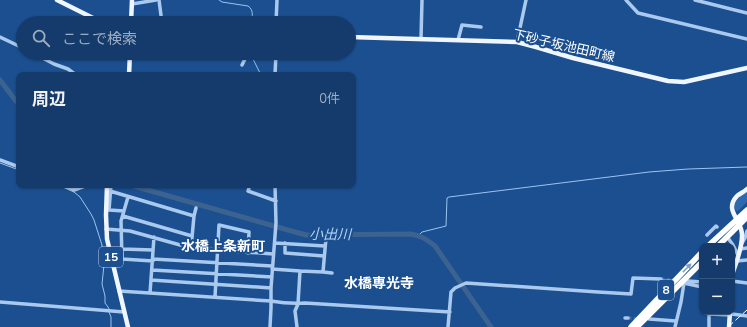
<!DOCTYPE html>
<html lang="ja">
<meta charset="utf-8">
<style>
:root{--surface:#143b6b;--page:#1d4271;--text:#f1f3f6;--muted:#9dadc1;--line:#33557e}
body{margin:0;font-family:"Nunito Sans","Noto Sans JP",sans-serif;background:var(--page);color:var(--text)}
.controls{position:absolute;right:12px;bottom:12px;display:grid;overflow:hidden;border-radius:8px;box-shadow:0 1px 3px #0004}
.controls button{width:36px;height:36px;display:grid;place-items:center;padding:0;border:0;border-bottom:1px solid var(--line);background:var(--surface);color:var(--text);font:20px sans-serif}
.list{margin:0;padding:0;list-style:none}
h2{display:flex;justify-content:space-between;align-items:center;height:52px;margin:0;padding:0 16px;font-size:17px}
h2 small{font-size:13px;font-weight:400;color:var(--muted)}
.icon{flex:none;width:22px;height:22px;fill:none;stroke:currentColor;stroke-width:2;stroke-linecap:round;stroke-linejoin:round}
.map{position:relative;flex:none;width:747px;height:327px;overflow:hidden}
.search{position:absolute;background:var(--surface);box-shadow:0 1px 3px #0004;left:16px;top:16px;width:340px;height:44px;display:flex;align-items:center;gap:10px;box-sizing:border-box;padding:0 14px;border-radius:22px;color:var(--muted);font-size:15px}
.panel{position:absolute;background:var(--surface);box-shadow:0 1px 3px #0004;left:16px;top:72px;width:340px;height:116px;border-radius:8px}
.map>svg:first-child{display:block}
</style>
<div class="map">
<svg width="747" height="327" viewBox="0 0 747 327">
<defs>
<pattern id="grass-tufts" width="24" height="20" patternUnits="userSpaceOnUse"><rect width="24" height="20" fill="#2e69ad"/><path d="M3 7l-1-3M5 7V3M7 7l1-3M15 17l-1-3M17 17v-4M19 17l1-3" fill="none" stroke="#4d80b9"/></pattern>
</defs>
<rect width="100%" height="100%" fill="#1b4f8f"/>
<path fill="url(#grass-tufts)" d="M747,192V202L739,210L736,211C732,201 740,197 747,192Z"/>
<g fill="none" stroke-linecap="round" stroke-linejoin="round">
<path stroke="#9cc4f0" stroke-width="1" d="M219,0L222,2L248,6C254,10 252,16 252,23
M251,53L252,57L261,75
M0,163L19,170
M58,185L74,192L80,197L91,214L94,220L102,245V256L104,265L102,284L105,296V303L108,307L109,309
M419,235L422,232L446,226L447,198L449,197L649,172L688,169L747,167
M109,312L111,317V327"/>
<path stroke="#3c6290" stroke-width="5" d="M0,80L19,105
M130,185L295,232L306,235L411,234C422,236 426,239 435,246L491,327"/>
<path stroke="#3d69a0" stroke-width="3.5" stroke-dasharray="3.5 2" stroke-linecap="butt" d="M661,279L684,281
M628,318L640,319"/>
<path stroke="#a9c9ee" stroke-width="3.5" d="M159,0L162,23
M626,0L638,13L747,39
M695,0L747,13
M132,4L156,0
M276,23L277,0
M0,37L23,48
M421,39L422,0
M458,40L462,25L481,27
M517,42L526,0
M33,53L54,64L68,69L76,75
M242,65L248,53
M275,75L276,53
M0,160L19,167
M62,185L74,190L85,186L93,185
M111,185L109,210L124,211
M250,185L248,191L276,201
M110,191L194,216
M128,197L121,221L122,259L153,261
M123,216L192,236
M106,229L130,231L191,248L273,254
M707,235L716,226L717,227
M326,238L323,272L332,273
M728,238L733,245L738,255
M275,243L325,246
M285,243V253L324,256
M742,243L745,238L747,231
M191,248L194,216L196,208
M122,249L153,250
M740,249L747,248
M153,259L272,266
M736,261L747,260
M272,269L300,271
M152,270L272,277
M151,280L271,288
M688,281L702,282
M732,281L747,283
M119,291L271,301C282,303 293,304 305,303L450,312
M150,293L154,237
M215,297L219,225L249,232L248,253
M0,302L124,312
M709,312V327
M709,314L729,315L732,314L747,316
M625,318H628
M649,319L676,321
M270,327L271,308V288L276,223L275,185
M297,327L295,311L298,304L300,271L323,272
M448,327L451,292L455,288L466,283L598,292L631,294L633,278L661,279
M675,327L681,302L684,283L702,287"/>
<path stroke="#f0f6ff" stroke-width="4.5" d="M57,0L103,23
M131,23L132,0
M349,37L517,42L536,47L573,58L668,81L684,82L747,68
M129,75L130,53
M107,185L106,215L107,239L128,327
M732,275C736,263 742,249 742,236C743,220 723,211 737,196C739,194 744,192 747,189
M729,327L730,312"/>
<path stroke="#fff" stroke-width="5.5" d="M708,246L747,210
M718,246L747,217
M631,327L702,252
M637,327L702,262"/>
<path stroke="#fff" stroke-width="1" stroke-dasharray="7 3" stroke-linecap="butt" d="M728,327L747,310"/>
</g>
<defs><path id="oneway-solid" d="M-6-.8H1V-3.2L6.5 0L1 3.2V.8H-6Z"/></defs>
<use fill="#829ec1" href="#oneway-solid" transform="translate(687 268) rotate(-46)"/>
<g text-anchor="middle" stroke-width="4" stroke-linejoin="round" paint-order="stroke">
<g fill="#1b4f8f" stroke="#bbcadd" stroke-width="1">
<rect x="99" y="247" width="24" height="20" rx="3"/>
<rect x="658" y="280" width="16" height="20" rx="3"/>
</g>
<g font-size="12" font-weight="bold" fill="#fff">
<text x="111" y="261">15</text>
<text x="666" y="294">8</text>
</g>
<g font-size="13" fill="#fff" stroke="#1b4f8f">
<text transform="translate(564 45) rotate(13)" y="5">下砂子坂池田町線</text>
</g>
<g font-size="14" font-style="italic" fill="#b5d3f5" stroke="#1b4f8f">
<text transform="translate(330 234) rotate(1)" y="5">小出川</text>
</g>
<g font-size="14" font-weight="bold" fill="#fff" stroke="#1b4f8f">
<text x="223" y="251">水橋上条新町</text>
<text x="379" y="288">水橋専光寺</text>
</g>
</g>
</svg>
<div class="controls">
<button>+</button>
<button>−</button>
</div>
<div class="search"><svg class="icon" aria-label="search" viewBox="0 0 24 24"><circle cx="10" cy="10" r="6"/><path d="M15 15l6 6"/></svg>ここで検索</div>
<section class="panel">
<h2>周辺<small>0件</small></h2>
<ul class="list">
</ul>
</section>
</div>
